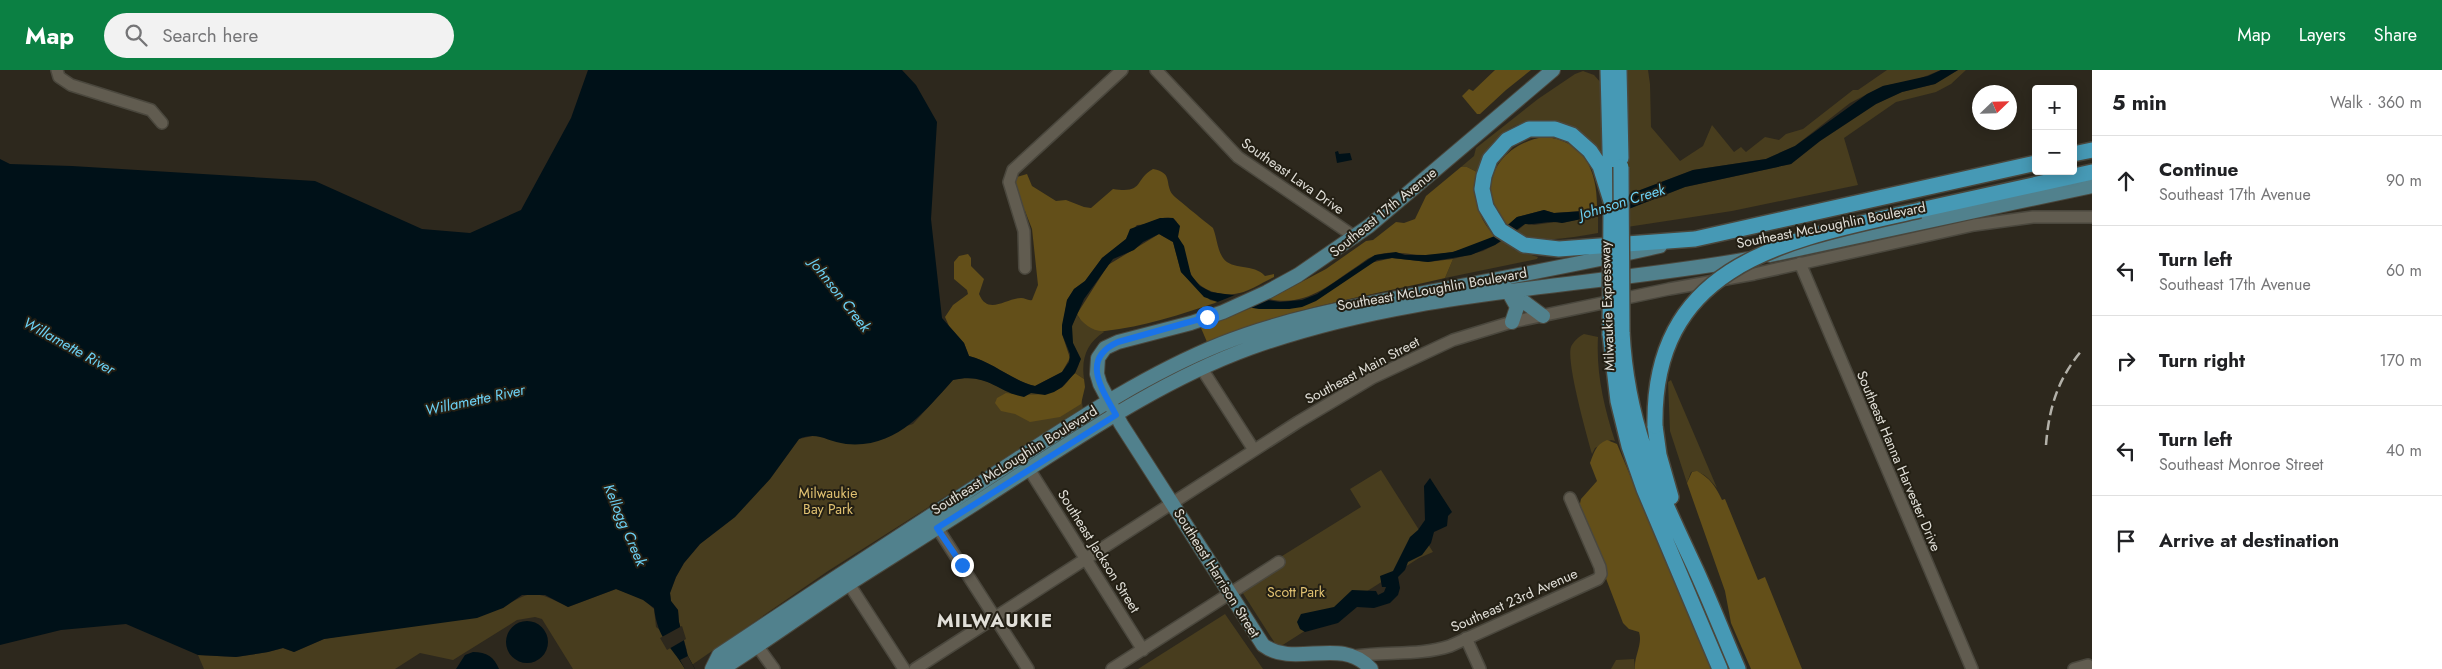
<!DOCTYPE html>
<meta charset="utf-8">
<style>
:root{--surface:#fff;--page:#f2f2f2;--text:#202124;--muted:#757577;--line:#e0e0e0;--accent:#0b8043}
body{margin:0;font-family:Jost,sans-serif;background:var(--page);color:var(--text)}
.controls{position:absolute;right:15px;top:15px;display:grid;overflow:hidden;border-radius:5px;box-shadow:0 2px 12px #0003}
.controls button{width:45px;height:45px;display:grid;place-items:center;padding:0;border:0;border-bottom:1px solid var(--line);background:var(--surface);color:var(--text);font:25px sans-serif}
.compass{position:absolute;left:1972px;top:15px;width:45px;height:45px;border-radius:50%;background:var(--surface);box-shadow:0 2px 12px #0003;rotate:67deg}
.stop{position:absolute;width:15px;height:15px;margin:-11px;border:4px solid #1a73e8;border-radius:50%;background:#fff}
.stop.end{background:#1a73e8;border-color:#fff;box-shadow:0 1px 5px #0008}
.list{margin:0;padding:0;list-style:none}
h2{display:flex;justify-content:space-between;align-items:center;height:65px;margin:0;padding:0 20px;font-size:21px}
h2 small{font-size:16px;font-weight:400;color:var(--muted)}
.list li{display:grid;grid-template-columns:32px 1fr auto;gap:15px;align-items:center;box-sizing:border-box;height:90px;padding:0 20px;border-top:1px solid var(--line)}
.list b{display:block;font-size:19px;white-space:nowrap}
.list p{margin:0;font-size:16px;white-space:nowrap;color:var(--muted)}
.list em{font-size:16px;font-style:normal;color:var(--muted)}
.icon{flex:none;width:28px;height:28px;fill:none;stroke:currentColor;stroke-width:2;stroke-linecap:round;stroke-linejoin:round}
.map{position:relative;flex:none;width:2092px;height:599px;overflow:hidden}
header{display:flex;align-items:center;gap:30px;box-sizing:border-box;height:70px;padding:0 25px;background:var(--accent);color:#fff}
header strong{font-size:24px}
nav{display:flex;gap:28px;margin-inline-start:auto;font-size:18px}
.search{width:350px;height:45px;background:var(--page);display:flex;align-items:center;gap:12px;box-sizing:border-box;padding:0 18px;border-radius:28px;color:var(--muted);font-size:19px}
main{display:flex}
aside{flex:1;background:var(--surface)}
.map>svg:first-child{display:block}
</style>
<header>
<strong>Map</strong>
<div class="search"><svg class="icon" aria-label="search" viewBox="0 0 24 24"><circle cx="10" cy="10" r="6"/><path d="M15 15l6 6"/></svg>Search here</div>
<nav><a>Map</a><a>Layers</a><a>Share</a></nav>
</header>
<main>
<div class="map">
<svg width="2092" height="599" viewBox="0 0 2092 599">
<rect width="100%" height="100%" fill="#2d281d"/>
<path fill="#483d1e" d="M1626,0H1648L1650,14L1651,57L1680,91L1703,76L1712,55L1734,82L1741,77L1746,82L1765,67L1779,70L1786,64L1803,59L1853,20H1858L1887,0H1941L1916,10L1883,16L1850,33L1795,76L1766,89L1693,100L1627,125Z
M1958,0H1966L1951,14L1936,22L1896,32L1844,68L1858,115L1732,141L1627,157L1626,140L1685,117L1791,94L1820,71L1876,34L1902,22L1935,14Z
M1583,1L1594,5L1602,14L1604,88C1570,32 1496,39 1477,102L1467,97H1461L1474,86L1476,78L1538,29L1575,4Z
M1598,145V163C1573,167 1539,175 1516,162L1525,154L1534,155L1556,152L1562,153Z
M1502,171L1515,180L1538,187L1537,189L1445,208L1453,189L1483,181Z
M1077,244L1079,248L1104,262C1087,273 1081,288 1084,309L1075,303C1086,284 1072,281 1071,264C1071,257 1074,251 1077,244Z
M1584,264L1598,267C1596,303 1604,337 1615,371L1611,370L1595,378L1592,384C1587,366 1566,292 1571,277C1573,272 1579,266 1584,264Z
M969,307L986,311L1015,324L1080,320L1083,339L828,501L686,599H573L542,549L535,547L517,550L453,590L420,583L395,599H204L198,585L236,587L268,582L283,578L294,582L324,569L503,538C532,518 538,522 568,537L616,519L643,529L654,539L656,557L687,581L679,552L678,540L671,531L670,523L676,507L684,493L700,474L735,447L770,409L799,369L817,365L848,374L913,354L953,310Z
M1671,310L1717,418C1710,410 1703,400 1691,402L1687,413L1670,361L1668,312Z
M1381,400L1433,482L1419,488L1278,578L1237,514L1361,437L1350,419Z
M1225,544L1263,599H1138Z
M1634,589L1635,599H1611L1616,590Z"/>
<path fill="#634f19" d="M1495,0H1531L1506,20L1480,44H1477L1462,26L1469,19L1473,21Z
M1544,67C1584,70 1597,100 1597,136L1581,141L1554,143L1544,140L1517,147L1507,156C1472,119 1498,74 1544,67Z
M1461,97H1467L1477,102C1472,126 1478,149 1495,166C1474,177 1449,185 1425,185C1408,185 1393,180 1376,185C1369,187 1362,193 1356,197C1328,216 1305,237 1269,229L1326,199L1366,171L1373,170L1396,152L1404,153L1415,149L1426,126Z
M1153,99C1174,103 1164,114 1173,125C1178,130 1207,153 1213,158C1217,168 1217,179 1223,188C1232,201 1254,193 1265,206L1274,204V207C1263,212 1247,223 1234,224C1218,226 1198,219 1191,204C1184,192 1186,179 1178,167C1177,158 1181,155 1173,148C1160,145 1150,155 1137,155L1128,165L1126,169L1102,188L1085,211L1074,219L1067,230L1062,264L1070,288L1062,302L1035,316C1011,310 993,292 969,286L964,273L949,256L945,247L953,235L968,224L967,220L954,209V192L959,186L968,184L971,188V196L984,209L979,224C988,246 1006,228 1021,228C1025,228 1028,231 1032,230L1038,215L1032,159L1025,141L1020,135L1013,108L1027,104L1032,116L1056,131L1066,130L1084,137L1091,138L1113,119C1145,124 1134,109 1153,99Z
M1159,164L1173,172L1181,202L1210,230L1218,232C1182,244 1143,257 1105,261C1095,263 1081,253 1077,244L1108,195Z
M1392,188L1428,192L1453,189L1445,208C1365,227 1283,239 1207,272L1201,258L1251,238L1289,239L1336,217L1370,193Z
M1075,303L1084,309L1085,317L1081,334L1060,347L1030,352L1015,344L1001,341L995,333L997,328L1006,323C1023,325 1045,327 1061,318C1066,315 1070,307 1075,303Z
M1607,370L1617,374L1711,599H1635C1634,586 1643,574 1639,562L1629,559L1623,553L1579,438L1581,429L1597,411L1590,393C1594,383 1595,375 1607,370Z
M1697,401C1710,408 1716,417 1722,430L1725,429L1758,510L1765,507L1802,599H1751L1731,553L1725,521L1687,413L1692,402Z"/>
<path fill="#001118" d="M588,0H902L916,15L937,52L931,149L942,248L964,273L969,286C993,292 1011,310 1035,316L1062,302L1069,292L1070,284L1062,264V255L1067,230L1074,219L1085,211L1102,188L1126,169L1130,159L1160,148H1173L1180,156L1178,167L1184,176L1191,205L1200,216L1211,222L1280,232L1302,230L1317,224L1375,185L1396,182L1405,185H1426L1453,182L1495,166L1517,147L1544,140L1554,143L1585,141L1693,100L1766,89L1795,76L1867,24L1883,16L1928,6L1941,0H1958L1935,14L1902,22L1876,34L1820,71L1791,94L1685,117L1626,140L1562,153C1550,150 1538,155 1525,154L1495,175L1471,185L1428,192L1392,188L1377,190L1316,231L1302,237L1289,239H1259L1218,232L1204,227L1181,202L1173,172L1159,164L1143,172L1134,180L1113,189L1084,229L1072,256L1073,273L1081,289L1075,303L1062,317L1054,322L1045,325L1031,323L1024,327C997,322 987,302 953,310C924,342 896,379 846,374C827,372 818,361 799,369L770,409L735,447L700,474L684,493L676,507L670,523L671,531L678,540L679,552L688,586L695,599H685C670,574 658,570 654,538L643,530L616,519L568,537L545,525H522L503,538L477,548L324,569L294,582L283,578L268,582L236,587L198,585L126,554L61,560L0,575V89L10,94L72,96L315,111L422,159L470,163L521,140L571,48Z
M1338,81L1339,84L1350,83L1352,90L1337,93L1335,82Z
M1430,408L1452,442L1448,446L1447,456L1434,462L1431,473L1422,485L1408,492L1405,500L1398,507L1400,518L1398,525L1390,533L1374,538L1357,537L1338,553L1305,562L1300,559L1297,552L1301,544L1334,537L1352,520L1376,521L1378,525L1384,522L1386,517H1382L1380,506L1393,501L1410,467L1418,460L1425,450L1424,416Z
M506 572a21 21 0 1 1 42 0a21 21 0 1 1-42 0Z
M473,582C487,582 494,587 499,599H456L465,585Z"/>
<path fill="#2d281d" d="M1240,223L1273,227L1247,239L1215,233Z
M682,556L686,569L667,580L660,568Z
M688,586L690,590L695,599H685L680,590Z"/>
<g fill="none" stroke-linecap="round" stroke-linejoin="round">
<g stroke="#4a473d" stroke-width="14">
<path id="minor" d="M57,0L59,7L71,15L151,40L162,53
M1156,0L1238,87L1355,167
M1800,193L1972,599
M1025,198L1024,161L1009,112L1013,100L1122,0
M1202,299L1254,380
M1029,399L1143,580
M933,451L1028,599
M849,514L904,599
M1466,568L1480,599
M753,570L774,599
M1355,586C1387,581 1419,586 1450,576L1598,509L1601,504L1600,497L1570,428
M915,599L1298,352L1372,308L1453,270L1512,252L1669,219L1754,204L1974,155L2033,147H2092
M1112,599L1279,492
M2074,599L2088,595"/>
</g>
<g stroke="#4a473d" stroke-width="16">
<path id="major" d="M1770,185L2092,116
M1508,220L1543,246
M1508,221L1517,237L1512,252
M712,599L725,597C766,571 806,542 847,515C902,480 958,445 1013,409C1088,361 1165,309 1250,278C1410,220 1583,218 1749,189
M712,599L719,585C809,525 899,466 990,407C1064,359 1139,307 1221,274C1286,248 1355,236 1424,223C1503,208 1581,194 1660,176
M1371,599C1341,565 1295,599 1263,575L1121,354L1100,314L1097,304L1098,288L1105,278L1118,272L1191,253L1223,242L1267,222L1298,205L1369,156L1553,0"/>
</g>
<g stroke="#4a473d" stroke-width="18">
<path id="highway" d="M1608,0L1611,119
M1619,0L1621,88
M2073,84L2092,80
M1611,131L1600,96L1590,81L1572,65L1555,59H1529L1507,70L1490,89L1484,106L1482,119L1486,137L1500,160L1524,175L1559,179L1695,169L2036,93
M1920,140L2092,102
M1622,262C1627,357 1657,416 1696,500C1711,533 1724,566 1738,599
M1610,264L1618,331L1629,376L1644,419L1720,599
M1655,356L1659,385L1671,427"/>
</g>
<use href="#minor" stroke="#615c50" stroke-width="11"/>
<use href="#major" stroke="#51818d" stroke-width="14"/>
<use href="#highway" stroke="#4699b5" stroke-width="15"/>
<path stroke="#b3b1a9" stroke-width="2.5" stroke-dasharray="10 5" stroke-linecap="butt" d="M2046,375C2049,337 2058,308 2083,279"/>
<g stroke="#4a473d" stroke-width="18" stroke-linecap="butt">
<path id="highway-bridge" d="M1621,97L1622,262
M1610,264L1611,140
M1655,356C1652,190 1792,169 1920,140"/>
</g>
<use href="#highway-bridge" stroke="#4699b5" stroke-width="15"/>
</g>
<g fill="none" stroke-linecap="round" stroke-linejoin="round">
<path stroke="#1a73e8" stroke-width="6" d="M962,495L937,458L1116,345C1102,319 1080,289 1118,272L1207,247"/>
</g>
<g text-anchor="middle" stroke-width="4" stroke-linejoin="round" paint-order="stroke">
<g font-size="14" fill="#e1dfd8" stroke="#231f14">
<text transform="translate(1293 106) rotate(35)" y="5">Southeast Lava Drive</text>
<text transform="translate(1383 142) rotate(-39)" y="5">Southeast 17th Avenue</text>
<text transform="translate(1831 155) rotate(-11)" y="5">Southeast McLoughlin Boulevard</text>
<text transform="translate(1432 219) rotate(-10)" y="5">Southeast McLoughlin Boulevard</text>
<text transform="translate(1607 236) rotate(-92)" y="5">Milwaukie Expressway</text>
<text transform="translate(1362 300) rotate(-28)" y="5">Southeast Main Street</text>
<text transform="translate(1014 390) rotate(-32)" y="5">Southeast McLoughlin Boulevard</text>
<text transform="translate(1899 391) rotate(67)" y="5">Southeast Hanna Harvester Drive</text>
<text transform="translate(1099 481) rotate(58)" y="5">Southeast Jackson Street</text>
<text transform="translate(1217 503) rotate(58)" y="5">Southeast Harrison Street</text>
<text transform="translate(1514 530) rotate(-24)" y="5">Southeast 23rd Avenue</text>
</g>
<g font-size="14" fill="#e0c171" stroke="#231f14">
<text x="828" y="428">Milwaukie<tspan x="828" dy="16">Bay Park</tspan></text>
<text x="1296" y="527">Scott Park</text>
</g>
<g font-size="15" font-style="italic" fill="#6cd0f3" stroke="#231f14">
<text transform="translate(1622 132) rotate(-17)" y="5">Johnson Creek</text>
<text transform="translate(840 225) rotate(52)" y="5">Johnson Creek</text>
<text transform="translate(69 276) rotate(29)" y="5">Willamette River</text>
<text transform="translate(475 330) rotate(-12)" y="5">Willamette River</text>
<text transform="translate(625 455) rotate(67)" y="5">Kellogg Creek</text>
</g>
<g font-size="19" font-weight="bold" letter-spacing="1" fill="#e1dfd8" stroke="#231f14">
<text x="995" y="557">MILWAUKIE</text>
</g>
</g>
</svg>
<div class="controls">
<button>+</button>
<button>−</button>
</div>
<svg class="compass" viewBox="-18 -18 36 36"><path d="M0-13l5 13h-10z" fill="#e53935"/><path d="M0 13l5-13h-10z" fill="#757577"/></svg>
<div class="stop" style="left:1207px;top:247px"></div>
<div class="stop end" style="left:962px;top:495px"></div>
</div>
<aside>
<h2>5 min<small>Walk · 360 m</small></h2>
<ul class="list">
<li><svg class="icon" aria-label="ahead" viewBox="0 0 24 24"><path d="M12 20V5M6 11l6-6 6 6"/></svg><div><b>Continue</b><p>Southeast 17th Avenue</p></div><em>90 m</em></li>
<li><svg class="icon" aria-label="left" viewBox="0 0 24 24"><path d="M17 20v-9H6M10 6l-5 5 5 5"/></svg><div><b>Turn left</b><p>Southeast 17th Avenue</p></div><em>60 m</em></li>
<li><svg class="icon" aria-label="right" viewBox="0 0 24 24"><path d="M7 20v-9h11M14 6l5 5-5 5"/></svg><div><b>Turn right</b></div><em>170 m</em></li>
<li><svg class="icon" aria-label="left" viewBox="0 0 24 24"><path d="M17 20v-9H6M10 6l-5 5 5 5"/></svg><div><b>Turn left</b><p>Southeast Monroe Street</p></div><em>40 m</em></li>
<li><svg class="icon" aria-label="arrive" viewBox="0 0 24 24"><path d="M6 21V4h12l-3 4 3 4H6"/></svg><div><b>Arrive at destination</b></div></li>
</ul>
</aside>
</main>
